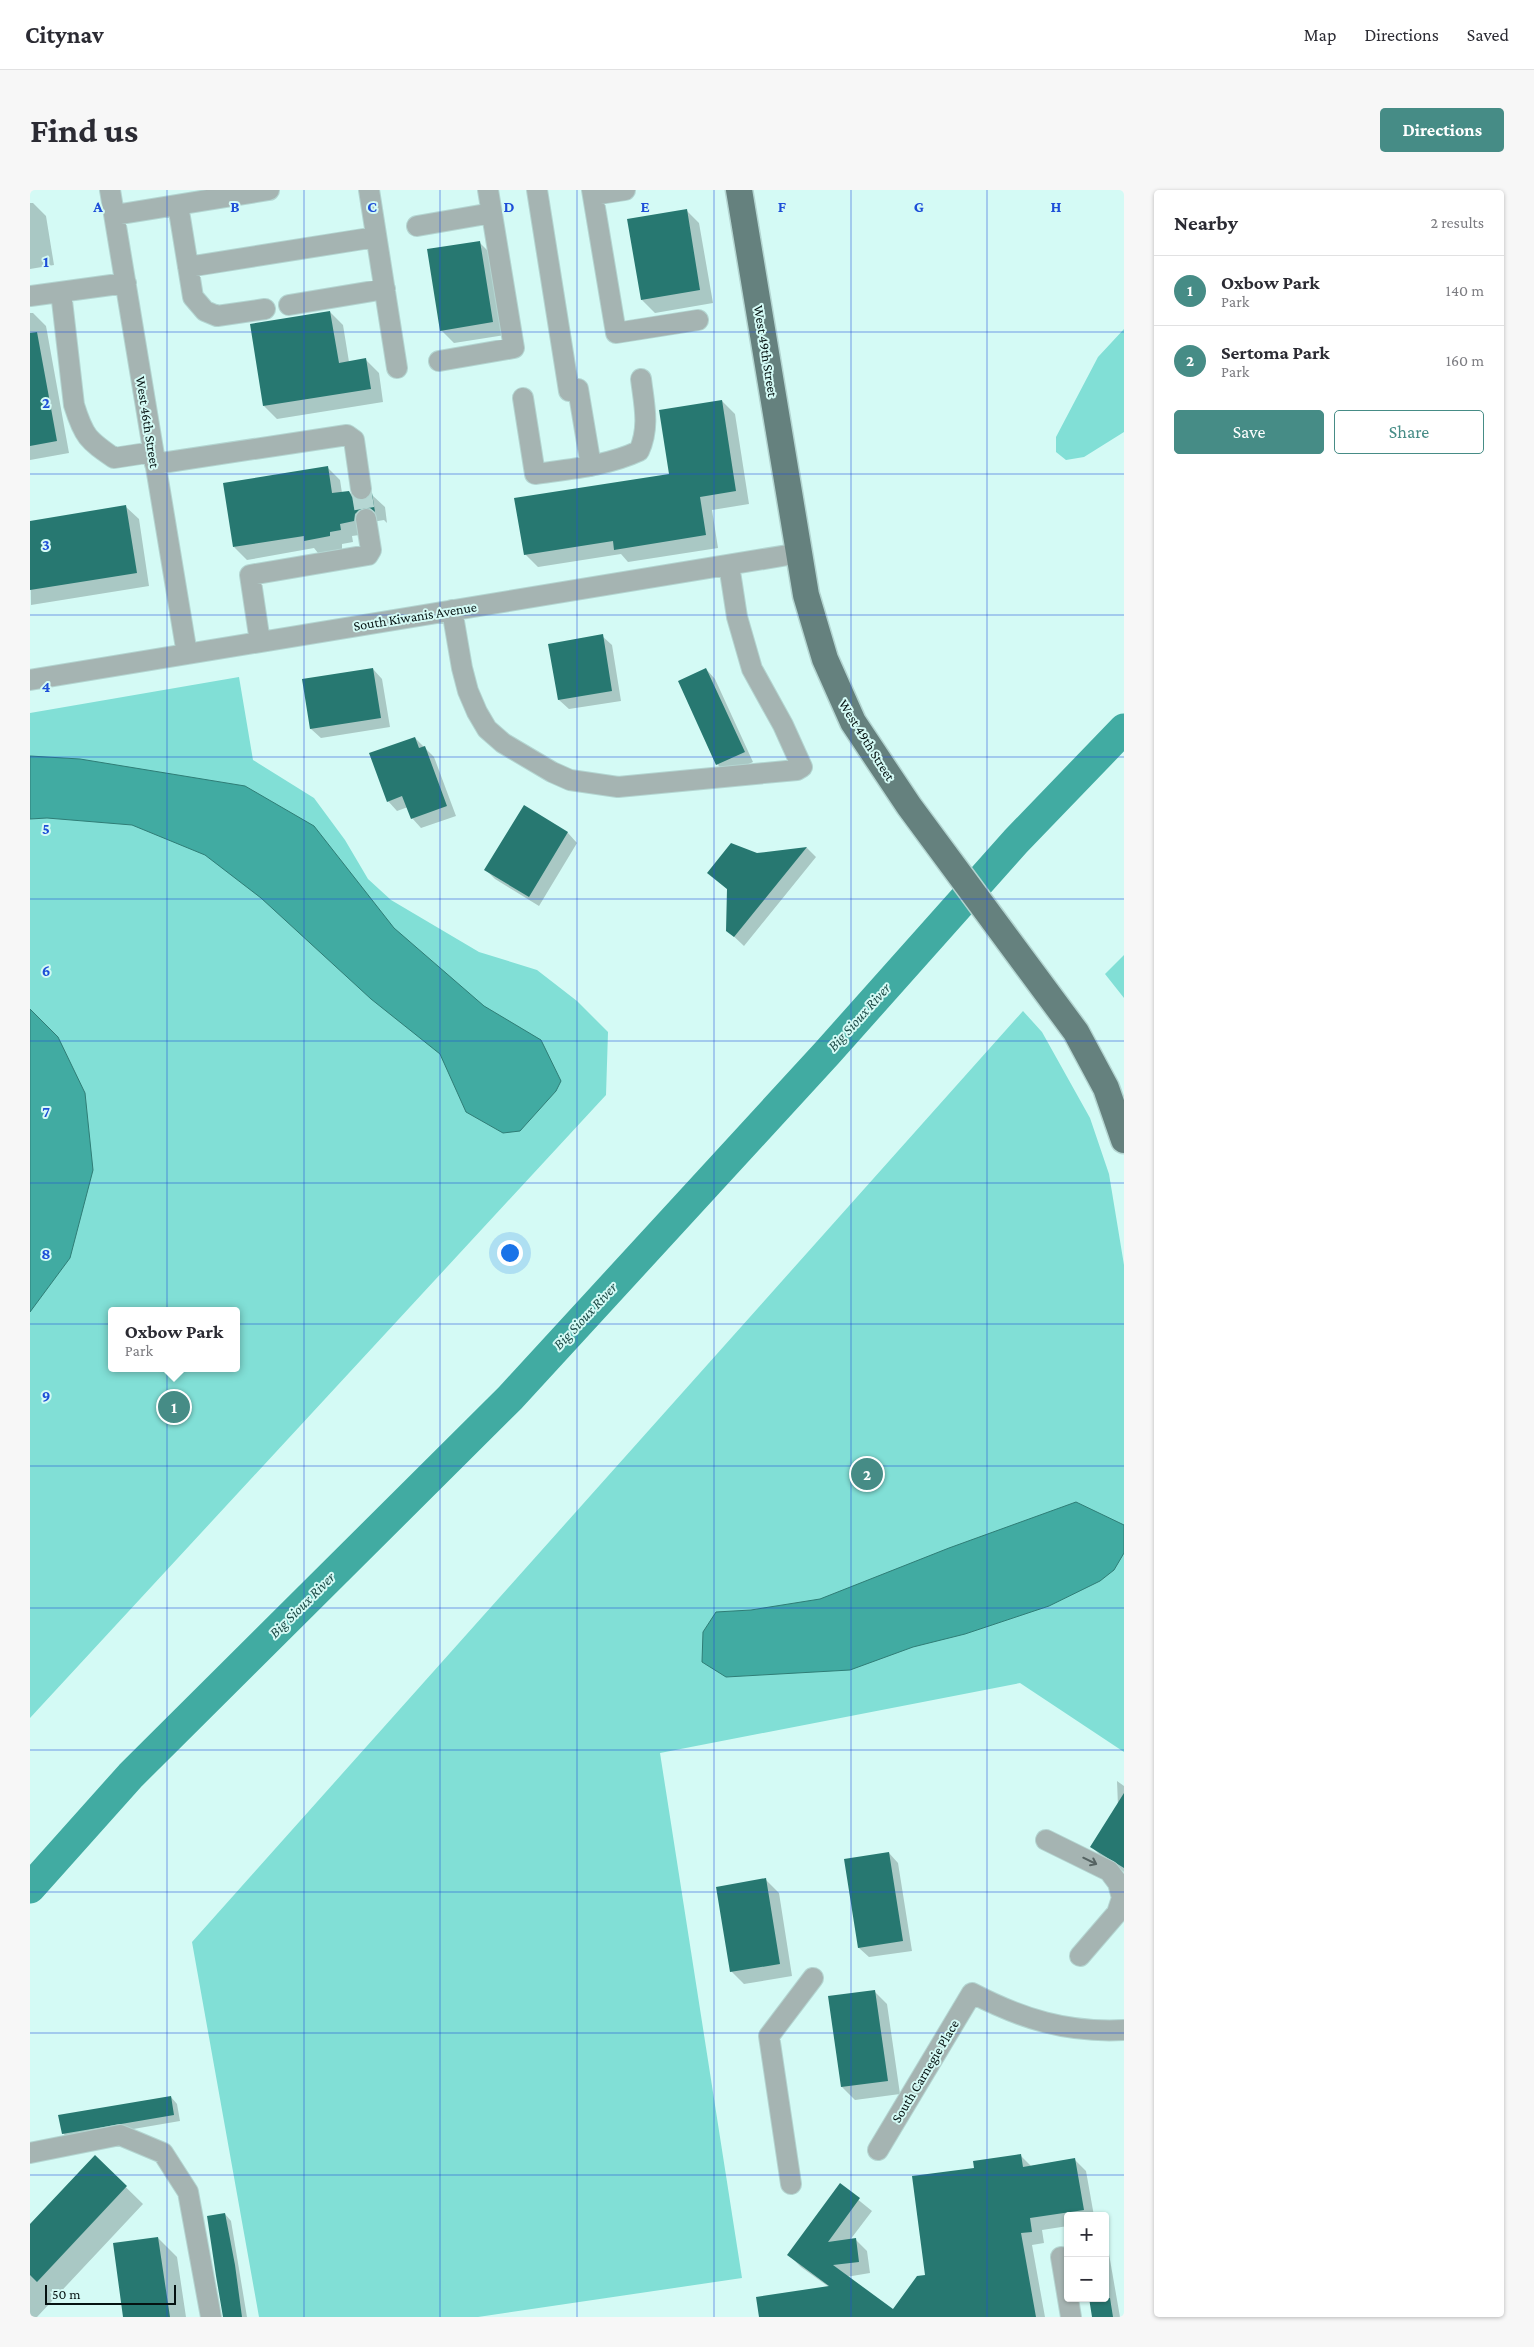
<!DOCTYPE html>
<meta charset="utf-8">
<style>
:root{--surface:#fff;--page:#f7f7f7;--text:#2b2b33;--muted:#7c7c81;--line:#e1e1e2;--accent:#468c86}
body{margin:0;font-family:"Crimson Pro",serif;background:var(--page);color:var(--text)}
.controls{position:absolute;right:15px;bottom:15px;display:grid;overflow:hidden;border-radius:5px;box-shadow:0 1px 4px #0004}
.controls button{width:45px;height:45px;display:grid;place-items:center;padding:0;border:0;border-bottom:1px solid var(--line);background:var(--surface);color:var(--text);font:25px sans-serif}
.scale{position:absolute;left:15px;bottom:12px;width:131px;box-sizing:border-box;padding-left:5px;border:2px solid #051211;border-top:0;font-size:14px;line-height:18px;white-space:nowrap;color:#051211;-webkit-text-stroke:4px #d4faf5;paint-order:stroke}
.you{position:absolute;left:479px;top:1062px;width:18px;height:18px;margin:-12px;border:4px solid #fff;border-radius:50%;background:#1a73e8;box-shadow:0 0 0 8px #1a73e833}
.badge{display:grid;place-items:center;width:32px;height:32px;border-radius:50%;background:var(--accent);color:#fff;font-size:16px;font-weight:700}
.pin{position:absolute;translate:-50% -50%;border:2px solid #fff;box-shadow:0 1px 5px #0006}
.popup{position:absolute;left:78px;top:1117px;width:132px;height:65px;box-sizing:border-box;display:grid;place-content:center;border-radius:5px;background:var(--surface);filter:drop-shadow(0 1px 4px #0005);font-size:16px;white-space:nowrap;color:var(--muted)}
.popup b{font-size:19px;color:var(--text)}
.popup::after{content:'';position:absolute;left:50%;top:100%;margin-left:-10px;border:10px solid transparent;border-top-color:var(--surface)}
.list{margin:0;padding:0;list-style:none}
h2{display:flex;justify-content:space-between;align-items:center;height:65px;margin:0;padding:0 20px;font-size:21px}
h2 small{font-size:16px;font-weight:400;color:var(--muted)}
.list li{display:grid;grid-template-columns:32px 1fr auto;gap:15px;align-items:center;box-sizing:border-box;height:70px;padding:0 20px;border-top:1px solid var(--line)}
.list b{display:block;font-size:19px;white-space:nowrap}
.list p{margin:0;font-size:16px;white-space:nowrap;color:var(--muted)}
.list em{font-size:16px;font-style:normal;color:var(--muted)}
.actions{display:flex;gap:10px;padding:15px 20px}
.actions a{flex:1;padding:11px 0;border:1px solid var(--accent);border-radius:5px;text-align:center;font-size:18px;color:var(--accent)}
.actions .main{background:var(--accent);color:#fff}
.map{position:relative;flex:none;width:1094px;height:2127px;overflow:hidden;border-radius:5px}
header{display:flex;align-items:center;gap:30px;box-sizing:border-box;height:70px;padding:0 25px;background:var(--surface);border-bottom:1px solid var(--line)}
header strong{font-size:24px}
nav{display:flex;gap:28px;margin-inline-start:auto;font-size:18px}
.intro{display:flex;align-items:center;justify-content:space-between;box-sizing:border-box;height:120px;padding:0 30px}
h1{margin:0;font-size:35px}
.button{padding:12px 22px;border-radius:5px;background:var(--accent);color:#fff;font-size:18px;font-weight:700}
main{display:flex;gap:30px;padding:0 30px}
aside{flex:1;background:var(--surface);border-radius:5px;box-shadow:0 1px 4px #0004}
.map>svg:first-child{display:block}
</style>
<header>
<strong>Citynav</strong>
<nav><a>Map</a><a>Directions</a><a>Saved</a></nav>
</header>
<div class="intro"><h1>Find us</h1><a class="button">Directions</a></div>
<main>
<div class="map">
<svg width="1094" height="2127" viewBox="0 0 1094 2127">
<rect width="100%" height="100%" fill="#d4faf5"/>
<path fill="#81dfd6" fill-rule="evenodd" d="M1094,139V242L1054,267L1036,270L1026,262V247L1068,167Z
M209,487L223,570L284,608L315,650L338,689L361,710L449,762L507,780L547,811L578,842L576,905L0,1528V523ZM82,1121H206V1178H82Z
M1094,765V808L1075,784Z
M993,821L1012,842L1060,928L1079,984L1094,1075V1562L990,1493L630,1563L712,2088L448,2127H229L162,1752Z"/>
<path fill="#41aba2" stroke="#2f7d76" d="M0,566L50,569L215,596L284,636L364,738L454,816L511,850L531,891L526,901L490,941L473,943L436,922L410,864L341,809L231,708L175,665L102,635L17,628L0,629Z
M0,819L28,847L55,903L63,980L40,1068L0,1122Z
M1046,1312L1094,1335V1363L1084,1380L1070,1391L1019,1416L935,1444L883,1457L820,1480L696,1487L672,1472L673,1442L686,1422L721,1420L790,1409L919,1358Z"/>
<path fill="#0003" d="M0,13H3L16,26L24,75L0,79Z
M657,21L669,33L683,113L625,123L612,110Z
M449,52L462,65L475,145L424,153L411,140Z
M300,122L313,135L319,172L336,170L349,183L353,212L247,229L234,216Z
M0,123H3L16,136L39,263L0,270Z
M692,211L705,224L719,314L682,320L688,358L598,372L591,364L508,377L495,364L640,285Z
M297,277L310,290L312,303L319,302L332,312L340,309L342,305L355,317L357,333L354,330L342,332L337,344L322,346L323,352L312,354V359L288,363L284,358L217,370L204,357Z
M96,317L109,329L119,396L1,415L0,332Z
M572,446L582,455L591,511L539,519L529,510L520,455Z
M343,479L352,489L360,537L291,548L281,539L273,490Z
M676,479L685,489L723,572L697,584L687,574Z
M385,548L404,567L426,626L391,638L382,628L378,617L367,621L358,611Z
M494,617L538,643L547,653L509,716L465,689L456,680Z
M777,658L786,667L714,756L697,740L698,700L679,683L726,664Z
M1087,1591L1094,1596V1682L1074,1669L1062,1657L1088,1616Z
M859,1663L868,1673L882,1761L839,1767L829,1758Z
M736,1690L749,1703L762,1786L714,1794L701,1781Z
M844,1801L857,1814L870,1904L825,1910L812,1897L800,1807Z
M141,1907L147,1914L150,1931L39,1950L33,1943Z
M990,1965L1001,1976L1044,1969L1056,1981L1064,2026H1038V2036L1012,2040L1014,2053L1002,2055L1015,2127H731L799,2097L771,2077L759,2065L810,1995L842,2021L820,2050L825,2049L837,2061L840,2083L816,2087L864,2121L896,2086L946,1979Z
M65,1967L113,2014L7,2127H0V2036Z
M195,2024L201,2031L217,2127H194Z
M128,2048L147,2067L156,2127H94Z
M1075,2060L1079,2064L1090,2127H1063L1075,2108Z"/>
<g fill="none" stroke-linecap="round" stroke-linejoin="round">
<path stroke="#41aba2" stroke-width="31" d="M0,1698L101,1585L480,1208L797,863L986,651L1094,539"/>
</g>
<path fill="#277871" d="M657,19L670,100L611,110L597,29Z
M450,51L463,132L410,141L397,59Z
M300,121L309,173L336,168L341,199L233,216L220,134Z
M7,142L27,251L0,256V143Z
M692,210L706,301L670,307L676,345L584,360L583,351L494,365L484,308L639,284L629,220Z
M298,276L302,303L319,301L322,307L332,311L339,308L342,303L345,322L340,318L329,320L325,324L324,331L310,334L311,340L300,342V346L274,351V346L203,357L193,293Z
M96,315L107,383L0,400V331Z
M573,444L582,501L528,510L518,454Z
M343,478L351,528L280,539L272,489Z
M676,478L715,562L686,575L648,491Z
M385,547L389,558L395,556L417,616L381,629L372,606L357,612L339,563Z
M494,615L538,642L499,707L454,680Z
M701,653L727,663L777,657L704,747L696,741L697,699L677,683Z
M1094,1603V1678L1060,1657Z
M859,1662L873,1751L828,1758L814,1669Z
M736,1688L750,1774L700,1782L686,1697Z
M845,1800L858,1891L811,1897L798,1806Z
M141,1906L144,1925L32,1944L28,1925Z
M991,1964L993,1977L1045,1968L1054,2020L1000,2028L1002,2042L991,2043L1006,2127H729L726,2107L799,2096L757,2065L810,1993L830,2008L798,2052L826,2048L829,2072L803,2075L863,2119L887,2086L895,2085L882,1986L944,1978L943,1971Z
M65,1965L97,1996L7,2092L0,2085V2034Z
M195,2023L205,2075L212,2127H193L186,2086L177,2026Z
M128,2047L140,2127H93L83,2053Z
M1059,2108H1080L1083,2127H1062Z"/>
<g fill="none" stroke-linecap="round" stroke-linejoin="round">
<path stroke="#b5d7d3" stroke-width="20" stroke-dasharray="20 10" stroke-linecap="butt" d="M331,299L336,329"/>
<g stroke="#b3d5d1" stroke-width="22">
<path id="minor" d="M80,0L157,464
M339,0L367,178
M507,0L539,201
M562,0L586,143L668,130
M563,5L595,0
M148,15L163,107L175,121L187,126L235,119
M85,25L239,0
M387,36L462,23
M158,77L346,47
M31,102L44,215C54,247 58,250 84,268L123,262
M0,106L96,93
M259,115L355,99
M409,171L484,158L458,0
M548,199L561,276
M493,208L505,284C540,279 577,276 609,261C620,237 614,214 611,189
M125,274L317,245L324,250L331,299
M422,420L432,478L438,501L447,522L457,539L473,553L522,582L540,590L588,597L767,580L772,577L753,535L722,479L707,427L699,375
M230,452L220,385L338,365L341,360L336,329
M0,490L770,363
M1016,1650L1079,1681L1088,1693L1092,1708L1087,1723L1050,1766
M848,1960L942,1803C992,1829 1037,1843 1094,1840
M0,1963L90,1945L133,1963L158,2002L181,2127
M761,1994L739,1846L783,1788
M1031,2067L1041,2127"/>
</g>
<g stroke="#b3d5d1" stroke-width="29">
<path id="major" d="M709,0L776,405L795,469L823,532L879,616L1046,842L1076,898L1094,950"/>
</g>
<use href="#minor" stroke="#a5b4b2" stroke-width="20"/>
<use href="#major" stroke="#65817e" stroke-width="26"/>
</g>
<defs><path id="oneway-shaft" d="M-6 0H5M1.5-3L5.5 0L1.5 3" fill="none" stroke-width="1.6" stroke-linecap="round" stroke-linejoin="round" transform="scale(1.25)"/></defs>
<use stroke="#556362" href="#oneway-shaft" transform="translate(1060 1671) rotate(26)"/>
<path fill="none" stroke="#1d4ed8" stroke-width="1" stroke-opacity="0.55" d="M137,0V2127M274,0V2127M410,0V2127M547,0V2127M684,0V2127M821,0V2127M957,0V2127M0,142H1094M0,284H1094M0,425H1094M0,567H1094M0,709H1094M0,851H1094M0,993H1094M0,1134H1094M0,1276H1094M0,1418H1094M0,1560H1094M0,1702H1094M0,1843H1094M0,1985H1094"/>
<g text-anchor="middle" stroke-width="4" stroke-linejoin="round" paint-order="stroke">
<g font-size="14" fill="#051211" stroke="#d4faf5">
<text transform="translate(736 161) rotate(81)" y="5">West 49th Street</text>
<text transform="translate(118 232) rotate(81)" y="5">West 46th Street</text>
<text transform="translate(385 426) rotate(-9)" y="5">South Kiwanis Avenue</text>
<text transform="translate(837 550) rotate(58)" y="5">West 49th Street</text>
<text transform="translate(895 1881) rotate(-59)" y="5">South Carnegie Place</text>
</g>
<g font-size="15" font-style="italic" fill="#1c4a46" stroke="#d4faf5">
<text transform="translate(829 827) rotate(-48)" y="5">Big Sioux River</text>
<text transform="translate(555 1126) rotate(-47)" y="5">Big Sioux River</text>
<text transform="translate(272 1415) rotate(-45)" y="5">Big Sioux River</text>
</g>
</g>
<g font-size="16" text-anchor="middle" font-weight="bold" fill="#1d4ed8" stroke="#d4faf5" stroke-width="4" stroke-linejoin="round" paint-order="stroke">
<text x="68" y="22">A</text>
<text x="205" y="22">B</text>
<text x="342" y="22">C</text>
<text x="479" y="22">D</text>
<text x="615" y="22">E</text>
<text x="752" y="22">F</text>
<text x="889" y="22">G</text>
<text x="1026" y="22">H</text>
<text x="16" y="77">1</text>
<text x="16" y="218">2</text>
<text x="16" y="360">3</text>
<text x="16" y="502">4</text>
<text x="16" y="644">5</text>
<text x="16" y="786">6</text>
<text x="16" y="927">7</text>
<text x="16" y="1069">8</text>
<text x="16" y="1211">9</text>
</g>
</svg>
<div class="controls">
<button>+</button>
<button>−</button>
</div>
<div class="scale">50 m</div>
<div class="you"></div>
<div class="pin badge" style="left:144px;top:1217px">1</div>
<div class="popup"><b>Oxbow Park</b>Park</div>
<div class="pin badge" style="left:837px;top:1284px">2</div>
</div>
<aside>
<h2>Nearby<small>2 results</small></h2>
<ul class="list">
<li><span class="badge">1</span><div><b>Oxbow Park</b><p>Park</p></div><em>140 m</em></li>
<li><span class="badge">2</span><div><b>Sertoma Park</b><p>Park</p></div><em>160 m</em></li>
</ul>
<div class="actions"><a class="main">Save</a><a>Share</a></div>
</aside>
</main>
